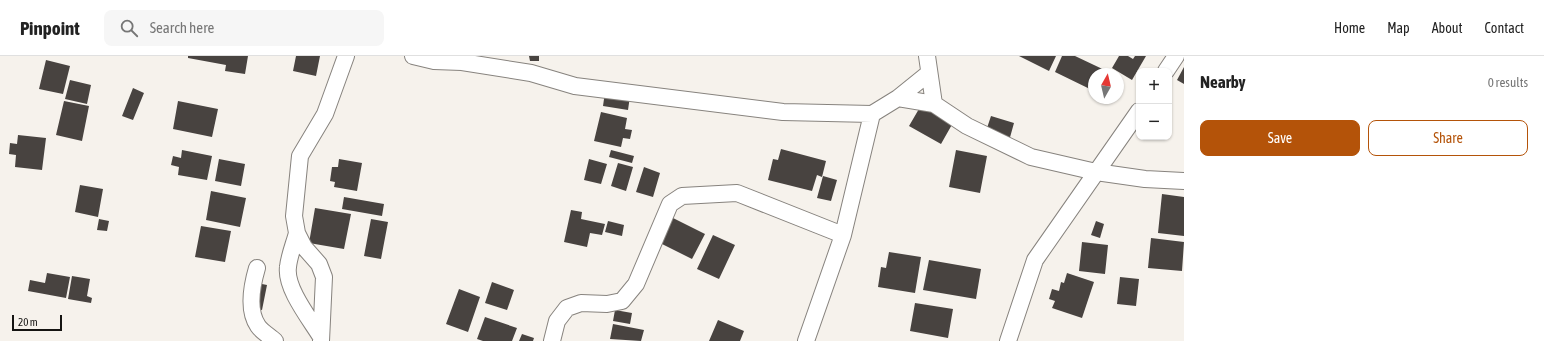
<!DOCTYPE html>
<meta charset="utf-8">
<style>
:root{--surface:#fff;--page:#f6f6f6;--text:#222;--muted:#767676;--line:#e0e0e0;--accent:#b45309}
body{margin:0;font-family:"Asap Condensed",sans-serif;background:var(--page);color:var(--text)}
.controls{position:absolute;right:12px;top:12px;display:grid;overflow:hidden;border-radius:8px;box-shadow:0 1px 3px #0004}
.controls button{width:36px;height:36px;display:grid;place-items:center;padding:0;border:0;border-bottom:1px solid var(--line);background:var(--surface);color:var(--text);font:20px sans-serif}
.compass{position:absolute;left:1088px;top:12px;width:36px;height:36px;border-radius:50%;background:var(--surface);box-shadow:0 1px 3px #0004;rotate:8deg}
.scale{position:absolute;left:12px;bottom:10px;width:50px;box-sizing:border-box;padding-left:4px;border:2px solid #151412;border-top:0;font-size:11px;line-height:14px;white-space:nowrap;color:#151412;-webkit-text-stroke:3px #f6f2ec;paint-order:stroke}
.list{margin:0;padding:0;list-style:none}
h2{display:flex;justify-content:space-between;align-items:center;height:52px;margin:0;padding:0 16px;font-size:17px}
h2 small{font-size:13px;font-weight:400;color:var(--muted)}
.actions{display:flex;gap:8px;padding:12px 16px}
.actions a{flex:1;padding:9px 0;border:1px solid var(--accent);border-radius:8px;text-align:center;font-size:14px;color:var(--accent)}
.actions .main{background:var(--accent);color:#fff}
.icon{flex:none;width:22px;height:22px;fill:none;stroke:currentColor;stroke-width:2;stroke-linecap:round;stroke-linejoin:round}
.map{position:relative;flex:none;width:1184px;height:285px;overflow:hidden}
header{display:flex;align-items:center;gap:24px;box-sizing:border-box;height:56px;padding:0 20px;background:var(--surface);border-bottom:1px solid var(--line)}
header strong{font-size:19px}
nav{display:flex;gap:22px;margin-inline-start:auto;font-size:14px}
.search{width:280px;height:36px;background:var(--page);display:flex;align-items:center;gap:10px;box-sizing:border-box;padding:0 14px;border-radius:8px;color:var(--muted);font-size:15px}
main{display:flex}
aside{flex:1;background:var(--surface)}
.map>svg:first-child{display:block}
</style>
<header>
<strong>Pinpoint</strong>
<div class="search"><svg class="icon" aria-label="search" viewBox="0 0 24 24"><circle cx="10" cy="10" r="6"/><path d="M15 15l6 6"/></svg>Search here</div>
<nav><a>Home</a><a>Map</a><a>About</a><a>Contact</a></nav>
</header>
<main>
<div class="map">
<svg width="1184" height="285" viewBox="0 0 1184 285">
<rect width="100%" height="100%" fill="#f6f2ec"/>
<path fill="#484340" d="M188,0H248L245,18L225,15L226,9L188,2Z
M296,0H320L316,20L293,15Z
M529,0H539V5H530Z
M1019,0H1056L1049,15Z
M1062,0H1075L1113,18H1094V35L1055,16Z
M1119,0H1128L1133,3L1135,0H1146L1132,24L1112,12Z
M46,4L70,10L63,38L39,33Z
M1184,11V28L1177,24Z
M70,24L91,29L87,48L65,43Z
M133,32L144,37L133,64L122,60Z
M605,36L630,40L628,54L603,50Z
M64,45L89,50L82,85L56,79Z
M178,45L218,53L212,81L173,73Z
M923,46L954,65L941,88L909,70Z
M601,56L627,62L625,73L632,74L630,83L623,82L621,91L594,85Z
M991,60L1014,67L1009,85L985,78Z
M18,79L46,82L42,114L15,111L16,99L9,98L10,87L17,88Z
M781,93L826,105L822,121L817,119L812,135L768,124L773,103L778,104Z
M182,94L212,100L207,124L178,119L179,111L171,109L173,100L181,102Z
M611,94L634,100L632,107L609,101Z
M956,94L987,100L980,137L949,131Z
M219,103L245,108L241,130L215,125Z
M339,103L362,107L357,135L334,131L335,126L330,125L332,111H338Z
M589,103L607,108L601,128L584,124Z
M618,107L633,111L626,135L611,130Z
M644,111L660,117L653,141L636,136Z
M823,120L837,124L831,145L817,142Z
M80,129L103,133L98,161L75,156Z
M211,135L246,142L240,171L206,164Z
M1162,138L1184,141V180L1158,177Z
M344,141L384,148L382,160L342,153Z
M315,152L351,158L344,193L309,187Z
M571,154L582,156L581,163L605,168L602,179L590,177L587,191L564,186Z
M673,162L705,178L692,203L660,187Z
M99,163L109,165L107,175L97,174Z
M371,163L388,166L381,203L364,200Z
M608,165L624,169L622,180L605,176Z
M1096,165L1104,168L1100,182L1091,179Z
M201,170L231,175L225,206L195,201Z
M713,179L735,189L719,223L697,213Z
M1151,182L1184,186L1182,215L1148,212Z
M1082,186L1108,189L1105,218L1079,215Z
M889,196L921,201L915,237L878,231L881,211L886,212Z
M929,204L981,213L976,243L923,234Z
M47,217L70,221L66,242L28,235L30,224L45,227Z
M1067,217L1094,226L1082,262L1052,252L1055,245L1049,243L1052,233L1059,235L1061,226L1064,227Z
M72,220L90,223L87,240L92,242L91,247L68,243Z
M1120,221L1139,223L1136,250L1117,248Z
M492,226L514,234L507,254L485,247Z
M257,227L267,229L262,254L253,253Z
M459,233L480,241L468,276L446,268Z
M915,247L953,253L948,282L910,275Z
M615,254L632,257L630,268L613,265Z
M485,261L517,272L512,285H483L477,283Z
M718,264L744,275L740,285H709Z
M613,268L644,274L641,285L610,283Z
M522,278L534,282L533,285H519Z"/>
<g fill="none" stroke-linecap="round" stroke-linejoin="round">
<g stroke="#87837e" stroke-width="18">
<path id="minor" d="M413,0L434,5L462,6L531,17L575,30L783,56L872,58
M927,0L934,48
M1166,15L1176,0
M898,42L929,17
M297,177C294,188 289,200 288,211C285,232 310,263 321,281
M257,212C252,229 247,254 258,270C262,276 270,280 275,285
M321,285L324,221L319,208L304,191L297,177L294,160L300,100L325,58L346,0
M552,285L557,265L567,252L581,247L607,248L622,245L636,228L670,148L682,140L737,137L843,179
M806,285L843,179L872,58L898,42L934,48L967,70L1031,101L1096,116L1145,123L1184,125
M1008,285L1035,204L1139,55"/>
</g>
<use href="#minor" stroke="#fff" stroke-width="16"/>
</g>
</svg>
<div class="controls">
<button>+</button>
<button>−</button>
</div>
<svg class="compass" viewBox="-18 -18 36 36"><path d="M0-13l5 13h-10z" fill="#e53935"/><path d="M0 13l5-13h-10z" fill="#767676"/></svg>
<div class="scale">20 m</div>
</div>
<aside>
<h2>Nearby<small>0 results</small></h2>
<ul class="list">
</ul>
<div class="actions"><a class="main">Save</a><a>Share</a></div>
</aside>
</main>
